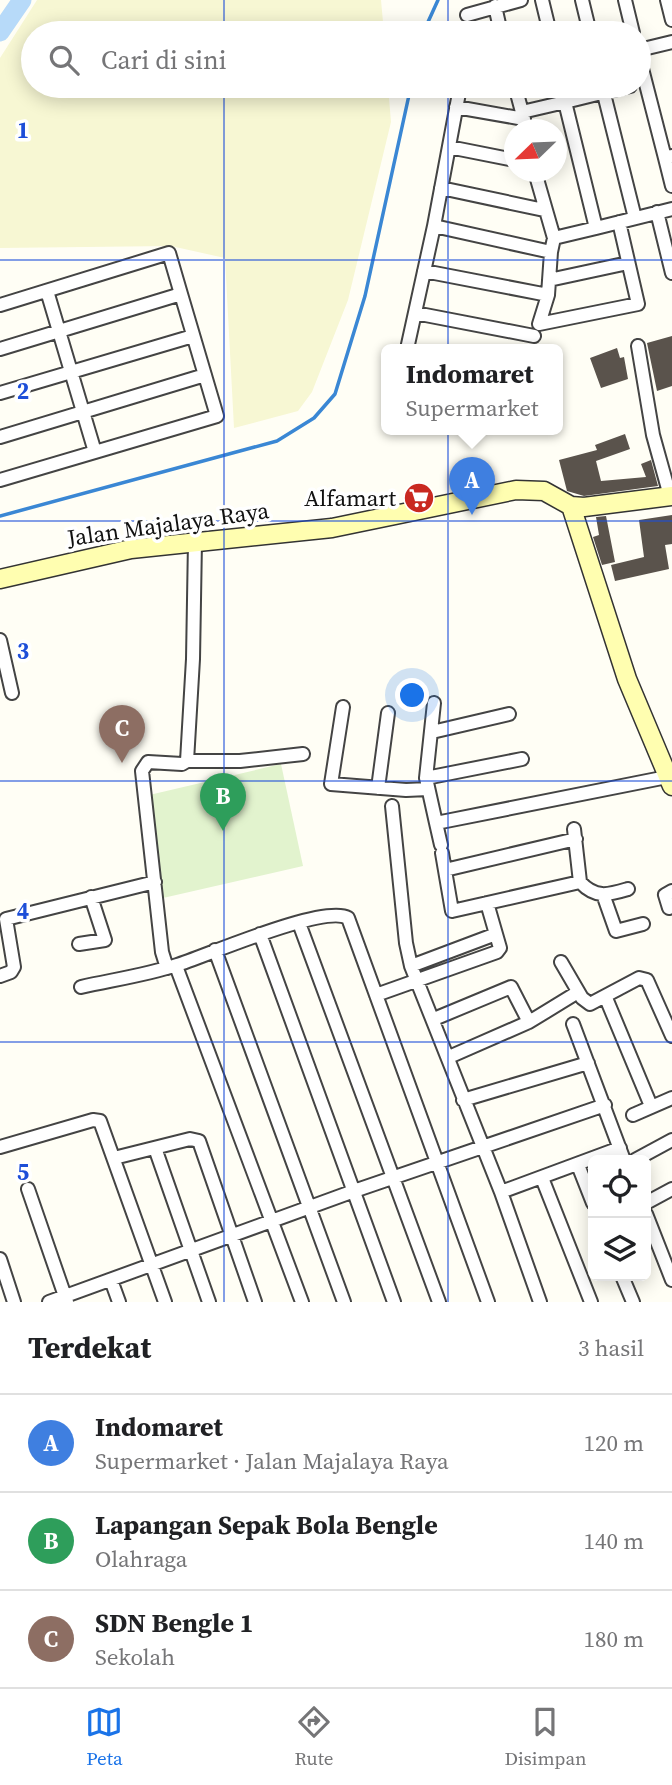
<!DOCTYPE html>
<html lang="id">
<meta charset="utf-8">
<style>
:root{--surface:#fff;--page:#f2f2f2;--text:#202124;--muted:#757577;--line:#e0e0e0;--accent:#1a73e8}
body{margin:0;font-family:"Source Serif 4",serif;background:var(--page);color:var(--text)}
.controls{position:absolute;right:21px;bottom:21px;display:grid;overflow:hidden;border-radius:10px;box-shadow:0 4px 18px #0003}
.controls button{width:63px;height:63px;display:grid;place-items:center;padding:0;border:0;border-bottom:2px solid var(--line);background:var(--surface);color:var(--text);font:35px sans-serif}
.compass{position:absolute;left:504px;top:119px;width:63px;height:63px;border-radius:50%;background:var(--surface);box-shadow:0 4px 18px #0003;rotate:247deg}
.you{position:absolute;left:413px;top:696px;width:24px;height:24px;margin:-18px;border:5px solid #fff;border-radius:50%;background:#1a73e8;box-shadow:0 0 0 10px #1a73e833}
.badge{display:grid;place-items:center;width:46px;height:46px;border-radius:50%;background:var(--accent);color:#fff;font-size:23px;font-weight:700}
.pin{position:absolute;translate:-50% -58px;filter:drop-shadow(0 2px 4px #0008)}
.pin::after{content:'';position:absolute;top:37px;width:24px;height:21px;background:inherit;clip-path:polygon(0 0,100% 0,50% 100%)}
.popup{position:absolute;left:381px;top:344px;width:182px;height:91px;box-sizing:border-box;display:grid;place-content:center;border-radius:10px;background:var(--surface);filter:drop-shadow(0 2px 5px #0005);font-size:23px;white-space:nowrap;color:var(--muted)}
.popup b{font-size:26px;color:var(--text)}
.popup::after{content:'';position:absolute;left:50%;top:100%;margin-left:-14px;border:14px solid transparent;border-top-color:var(--surface)}
.list{margin:0;padding:0;list-style:none}
h2{display:flex;justify-content:space-between;align-items:center;height:91px;margin:0;padding:0 28px;font-size:30px}
h2 small{font-size:23px;font-weight:400;color:var(--muted)}
.list li{display:grid;grid-template-columns:46px 1fr auto;gap:21px;align-items:center;box-sizing:border-box;height:98px;padding:0 28px;border-top:2px solid var(--line)}
.list b{display:block;font-size:26px;white-space:nowrap}
.list p{margin:0;font-size:23px;white-space:nowrap;color:var(--muted)}
.list em{font-size:23px;font-style:normal;color:var(--muted)}
.icon{flex:none;width:38px;height:38px;fill:none;stroke:currentColor;stroke-width:2;stroke-linecap:round;stroke-linejoin:round}
.map{position:relative;flex:none;width:672px;height:1302px;overflow:hidden}
.search{position:absolute;background:var(--surface);box-shadow:0 4px 18px #0003;left:21px;right:21px;top:21px;height:77px;display:flex;align-items:center;gap:18px;box-sizing:border-box;padding:0 24px;border-radius:38px;color:var(--muted);font-size:26px}
.sheet{height:385px;background:var(--surface)}
nav{display:flex;justify-content:space-around;align-items:center;box-sizing:border-box;height:98px;border-top:2px solid var(--line);background:var(--surface);font-size:19px;color:var(--muted)}
nav a{display:grid;justify-items:center;gap:4px}
nav .on{color:var(--accent)}
.map>svg:first-child{display:block}
</style>
<div class="map">
<svg width="672" height="1302" viewBox="0 0 672 1302">
<rect width="100%" height="100%" fill="#fffef5"/>
<path fill="#f7f7d3" d="M37,0H381L384,33H33V86H388L391,122L348,300L312,392L298,411L234,428L225,258L171,246L0,248V58Z"/>
<path fill="#e2f3ce" d="M281,764L303,866L163,898L145,796Z"/>
<g fill="none" stroke-linecap="round" stroke-linejoin="round">
<path stroke="#3a87d4" stroke-width="3.5" d="M423,33L438,0
M0,516L277,441L314,418L335,394L365,296L411,86"/>
<path stroke="#b7daf9" stroke-width="19" d="M0,32L22,0"/>
</g>
<path fill="#5a534c" d="M672,336V386L657,391L647,343Z
M617,348L620,358L624,357L628,379L601,388L590,358Z
M625,434L630,449L596,461L601,481L646,477L641,464L651,460L658,486L584,496L567,491L559,460L597,450L595,445Z
M672,515V544L665,545L669,569L615,581L611,565L644,557L639,520Z
M606,516L615,562L602,565L593,537L599,535L596,517Z"/>
<g fill="none" stroke-linecap="round" stroke-linejoin="round">
<g stroke="#444" stroke-width="16">
<path id="street" d="M542,0L550,33
M582,0L590,33
M625,0L633,33
M667,0L672,20
M495,6L501,33
M467,15L521,0
M639,50L672,42
M639,57L665,158L672,156
M515,86L522,112
M602,86L635,218
M630,86L565,102L596,228L672,209
M459,93L434,226L551,252L554,238L596,228
M456,107L524,119
M526,130L522,112L565,102L561,86
M449,147L514,160
M665,158L672,186
M535,172L554,238
M441,188L544,210
M657,212L672,273
M551,252L548,295L539,324L638,304L619,222
M424,271L548,295
M549,280L628,263
M47,291L95,452
M0,305L169,253L181,294L0,349
M415,313L534,336
M638,346L653,435L670,496
M407,349L434,226
M0,393L193,336
M0,437L205,375
M0,480L217,416L181,294
M0,640L12,693
M343,707L331,784L406,790L428,789
M432,732L509,714
M522,759L426,778L436,823L667,777
M187,761H240L303,754
M426,778L434,703
M378,788L388,713
M392,806L406,943L411,966L501,1192L540,1302
M436,823L441,845
M574,829L580,882C596,899 608,895 628,889
M442,853L452,911L580,882
M445,870L576,839
M604,897L616,931L643,924
M669,908L665,895L672,891
M299,923L439,1302
M260,934L394,1302
M79,944L105,940L91,897
M215,950L344,1302
M561,962L582,998L590,1004L639,978L647,980L672,1036
M176,966L302,1302
M411,966L496,934
M167,968L162,952L142,771L148,762L182,764L187,761L193,659L195,541
M0,976L11,972L14,967L6,919L155,882
M81,987C112,980 146,975 177,965C206,956 324,904 348,918L488,1302
M376,995L497,952L500,948L487,903
M606,998L651,1106
M434,1019L511,987L529,1022L449,1057
M529,1022L578,992
M573,1024L624,1160
M463,1100L588,1063
M633,1115L672,1098
M0,1147L93,1120L100,1121L165,1302
M155,1148L209,1302
M114,1158L190,1139L199,1141L255,1302
M635,1160L672,1140
M578,1165L593,1203
M542,1178L591,1302
M28,1189L67,1302
M501,1192L620,1148
M646,1203L672,1189
M646,1214L672,1280
M0,1259L14,1302
M622,1276L633,1302
M111,1280L119,1302
M49,1302L354,1191L605,1105"/>
</g>
<g stroke="#333" stroke-width="21">
<path id="secondary" d="M571,506L627,679L672,786
M0,579L131,549L332,528L516,490L544,491L571,506L584,507L672,496"/>
</g>
<use href="#street" stroke="#fff" stroke-width="12"/>
<use href="#secondary" stroke="#fffeb0" stroke-width="18"/>
</g>
<path fill="none" stroke="#1d4ed8" stroke-width="2" stroke-opacity="0.55" d="M224,0V33M448,0V33M224,86V1302M448,86V1302M0,260H672M0,521H672M0,781H672M0,1042H672"/>
<defs>
<g id="supermarket-disc" transform="scale(1.575)"><circle r="9.5" fill="#c92920" stroke="#fff"/><path d="M-6-5.5h2.5l.6 2H6L4.5 2H-2.5L-4.4-4H-6ZM-1.5 3.2a1.3 1.3 0 1 0 .1 0ZM3 3.2a1.3 1.3 0 1 0 .1 0Z" fill="#fff"/></g>
</defs>
<g fill-rule="evenodd">
<use href="#supermarket-disc" x="419" y="498"/>
</g>
<g text-anchor="middle" stroke-width="7" stroke-linejoin="round" paint-order="stroke">
<g font-size="23" fill="#111" stroke="#fff" text-anchor="end">
<text x="396" y="506">Alfamart</text>
</g>
<g font-size="23" fill="#111" stroke="#fff">
<text transform="translate(168 524) rotate(-8)" y="8">Jalan Majalaya Raya</text>
</g>
</g>
<g font-size="23" text-anchor="middle" font-weight="bold" fill="#1d4ed8" stroke="#fff" stroke-width="7" stroke-linejoin="round" paint-order="stroke">
<text x="23" y="138">1</text>
<text x="23" y="399">2</text>
<text x="23" y="659">3</text>
<text x="23" y="919">4</text>
<text x="23" y="1180">5</text>
</g>
</svg>
<div class="controls">
<button><svg class="icon" aria-label="locate" viewBox="0 0 24 24"><circle cx="12" cy="12" r="6"/><path d="M12 2v4M12 18v4M2 12h4M18 12h4"/></svg></button>
<button><svg class="icon" aria-label="layers" viewBox="0 0 24 24"><path d="M12 4l9 5-9 5-9-5zM3 14l9 5 9-5"/></svg></button>
</div>
<svg class="compass" viewBox="-18 -18 36 36"><path d="M0-13l5 13h-10z" fill="#e53935"/><path d="M0 13l5-13h-10z" fill="#757577"/></svg>
<div class="you"></div>
<div class="pin badge" style="left:472px;top:515px;background:#3f7fe0">A</div>
<div class="popup"><b>Indomaret</b>Supermarket</div>
<div class="pin badge" style="left:223px;top:831px;background:#2e9e5b">B</div>
<div class="pin badge" style="left:122px;top:763px;background:#8d6e63">C</div>
<div class="search"><svg class="icon" aria-label="search" viewBox="0 0 24 24"><circle cx="10" cy="10" r="6"/><path d="M15 15l6 6"/></svg>Cari di sini</div>
</div>
<section class="sheet">
<h2>Terdekat<small>3 hasil</small></h2>
<ul class="list">
<li><span class="badge" style="background:#3f7fe0">A</span><div><b>Indomaret</b><p>Supermarket · Jalan Majalaya Raya</p></div><em>120 m</em></li>
<li><span class="badge" style="background:#2e9e5b">B</span><div><b>Lapangan Sepak Bola Bengle</b><p>Olahraga</p></div><em>140 m</em></li>
<li><span class="badge" style="background:#8d6e63">C</span><div><b>SDN Bengle 1</b><p>Sekolah</p></div><em>180 m</em></li>
</ul>
</section>
<nav>
<a class="on"><svg class="icon" aria-label="map" viewBox="0 0 24 24"><path d="M3 6l6-2 6 2 6-2v14l-6 2-6-2-6 2zM9 4v14M15 6v14"/></svg>Peta</a>
<a><svg class="icon" aria-label="directions" viewBox="0 0 24 24"><path d="M12 3l9 9-9 9-9-9zM9 14v-3h6M13 9l2 2-2 2"/></svg>Rute</a>
<a><svg class="icon" aria-label="saved" viewBox="0 0 24 24"><path d="M7 4h10v16l-5-4-5 4z"/></svg>Disimpan</a>
</nav>
